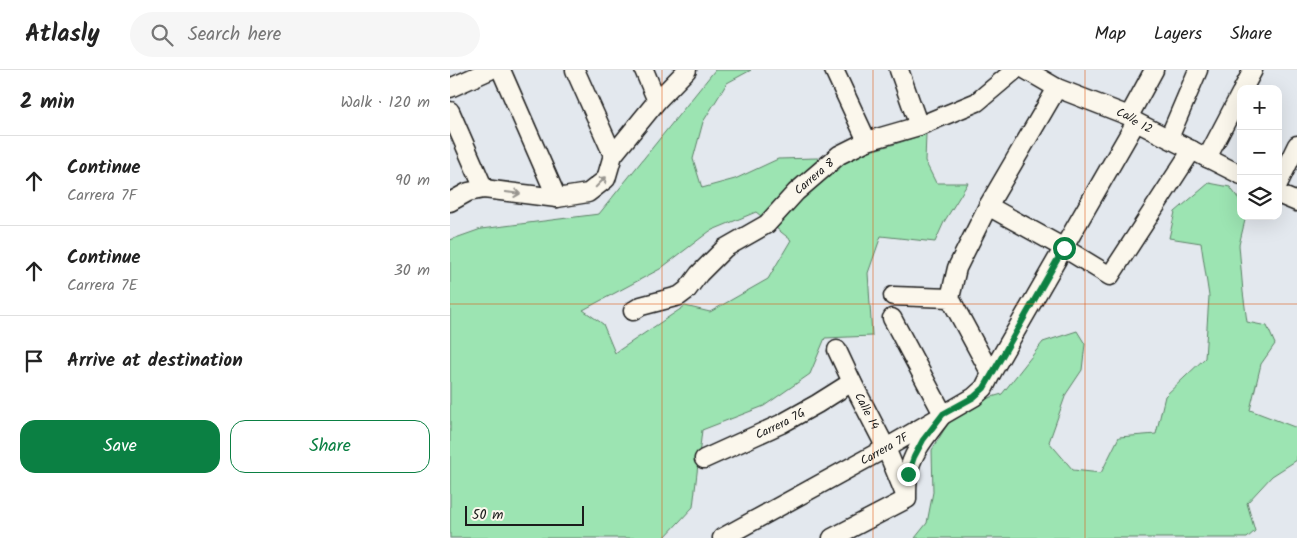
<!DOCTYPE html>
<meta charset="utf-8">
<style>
:root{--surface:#fff;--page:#f6f6f6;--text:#222;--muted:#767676;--line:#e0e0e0;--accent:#0b8043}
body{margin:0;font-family:Kalam,sans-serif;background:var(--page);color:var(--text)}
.controls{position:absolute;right:15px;top:15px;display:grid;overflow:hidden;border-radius:10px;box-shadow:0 5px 20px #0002}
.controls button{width:45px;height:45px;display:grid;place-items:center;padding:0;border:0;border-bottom:1px solid var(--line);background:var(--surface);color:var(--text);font:25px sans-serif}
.scale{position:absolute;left:15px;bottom:12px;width:119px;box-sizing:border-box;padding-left:5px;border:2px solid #1c1c1c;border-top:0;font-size:14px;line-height:18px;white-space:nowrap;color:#1c1c1c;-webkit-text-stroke:4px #fbf7ec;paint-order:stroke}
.stop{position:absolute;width:15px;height:15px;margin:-11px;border:4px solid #0b8043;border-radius:50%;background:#fff}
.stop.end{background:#0b8043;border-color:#fff;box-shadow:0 1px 5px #0008}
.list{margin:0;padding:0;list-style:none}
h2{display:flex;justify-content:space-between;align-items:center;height:65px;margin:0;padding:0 20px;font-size:21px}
h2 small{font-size:16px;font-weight:400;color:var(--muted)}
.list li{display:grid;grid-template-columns:32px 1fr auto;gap:15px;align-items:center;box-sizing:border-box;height:90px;padding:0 20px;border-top:1px solid var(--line)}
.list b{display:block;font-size:19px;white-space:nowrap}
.list p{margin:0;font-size:16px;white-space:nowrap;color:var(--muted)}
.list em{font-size:16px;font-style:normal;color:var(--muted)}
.actions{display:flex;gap:10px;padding:15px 20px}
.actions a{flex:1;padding:11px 0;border:1px solid var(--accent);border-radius:15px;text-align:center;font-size:18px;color:var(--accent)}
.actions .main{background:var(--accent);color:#fff}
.icon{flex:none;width:28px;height:28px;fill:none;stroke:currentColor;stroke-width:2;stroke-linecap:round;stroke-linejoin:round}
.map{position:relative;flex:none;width:847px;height:468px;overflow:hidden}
header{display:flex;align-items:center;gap:30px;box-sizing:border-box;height:70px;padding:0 25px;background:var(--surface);border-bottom:1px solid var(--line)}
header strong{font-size:24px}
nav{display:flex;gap:28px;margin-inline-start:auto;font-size:18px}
.search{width:350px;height:45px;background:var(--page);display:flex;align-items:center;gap:12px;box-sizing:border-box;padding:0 18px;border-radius:28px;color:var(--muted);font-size:19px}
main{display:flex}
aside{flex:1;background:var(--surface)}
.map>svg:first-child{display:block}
</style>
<header>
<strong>Atlasly</strong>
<div class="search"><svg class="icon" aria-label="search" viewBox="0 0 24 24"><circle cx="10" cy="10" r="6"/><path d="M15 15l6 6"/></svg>Search here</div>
<nav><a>Map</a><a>Layers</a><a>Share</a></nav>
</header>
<main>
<aside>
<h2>2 min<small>Walk · 120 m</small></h2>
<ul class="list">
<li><svg class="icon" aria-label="ahead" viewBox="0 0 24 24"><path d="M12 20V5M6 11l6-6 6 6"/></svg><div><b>Continue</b><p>Carrera 7F</p></div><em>90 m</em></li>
<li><svg class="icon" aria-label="ahead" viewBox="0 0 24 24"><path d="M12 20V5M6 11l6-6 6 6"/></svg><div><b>Continue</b><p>Carrera 7E</p></div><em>30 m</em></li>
<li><svg class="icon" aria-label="arrive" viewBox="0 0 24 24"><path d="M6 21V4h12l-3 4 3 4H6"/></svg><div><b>Arrive at destination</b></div></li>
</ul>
<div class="actions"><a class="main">Save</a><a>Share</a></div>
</aside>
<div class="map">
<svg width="847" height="468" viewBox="0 0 847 468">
<rect width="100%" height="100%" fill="#e3e8ee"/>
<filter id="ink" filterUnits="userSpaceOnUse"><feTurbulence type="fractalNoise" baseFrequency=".02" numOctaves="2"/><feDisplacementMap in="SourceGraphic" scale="10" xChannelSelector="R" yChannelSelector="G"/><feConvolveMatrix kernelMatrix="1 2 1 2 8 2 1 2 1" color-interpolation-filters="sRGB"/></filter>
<g filter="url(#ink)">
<path fill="#9ce4b2" stroke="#5c8067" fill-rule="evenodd" d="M265,0H301L277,13L253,52L243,89L252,118L285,109L328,89L367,88L384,91L445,74L476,64L475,91L486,113H518L494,152L485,172L431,166L418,203L422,266L375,268L360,304L314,336L252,360L243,437L214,468H0V170L31,159L149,144ZM306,142L341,170L318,209L260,242L235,236L165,283L153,254L133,240L210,199L260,161Z
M759,113L780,117L791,132V146H796L789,175L793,222L797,252L817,256L825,274L811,294L800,340L847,358V390L822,406L797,433L805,461L797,468H465L477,453L483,422L482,380L501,348L528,331L552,324L593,272L627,261L635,274L632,300L616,324L599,372L623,400L651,403L669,367L706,364L715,326L755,288L759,226L751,173L719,168L725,142Z"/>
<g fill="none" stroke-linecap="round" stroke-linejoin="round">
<g stroke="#1c1c1c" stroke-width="21">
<g id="minor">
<path d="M51,0L107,128"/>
<path d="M125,0L163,85"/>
<path d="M194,0L207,31"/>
<path d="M384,0L417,71"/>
<path d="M449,0L469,56"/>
<path id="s1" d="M576,0L607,18L679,46L686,52L791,105"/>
<path d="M0,18L40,0"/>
<path d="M793,19L803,0"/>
<path d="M0,41L34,119"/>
<path d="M679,46L704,0"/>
<path d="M719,68L748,0"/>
<path d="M757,88L791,23"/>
<path d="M828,114L847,75"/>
<path d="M828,124L847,132"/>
<path d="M0,132L18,122L34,119L107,128L138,123L156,109L163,85L207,31L237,0"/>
<path d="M538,136L614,178L660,206L742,80"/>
<path d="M443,226L500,228L541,304"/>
<path d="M500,228L507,198L538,136L607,18"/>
<path id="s2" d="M183,241L191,236L229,226L237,220L249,204L275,178L317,154L346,122L389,85L417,71L469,56L527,32L565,0"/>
<path id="s3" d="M387,280L402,312L436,378L454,422"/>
<path id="s4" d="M254,389L331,354L367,334L402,312"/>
<path id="s5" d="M272,468L436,378L524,327L534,318L541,304L686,52"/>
<path d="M382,468L457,429C457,421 457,413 458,405C461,382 480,362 493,344L442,248"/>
</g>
</g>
<use href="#minor" stroke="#fbf7ec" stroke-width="18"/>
</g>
<defs><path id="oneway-shaft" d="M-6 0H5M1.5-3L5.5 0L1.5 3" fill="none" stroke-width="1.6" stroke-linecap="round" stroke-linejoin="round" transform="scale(1.25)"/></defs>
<g stroke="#97948e">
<use href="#oneway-shaft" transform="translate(151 112) rotate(-45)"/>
<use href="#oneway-shaft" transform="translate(63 123) rotate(7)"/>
</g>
</g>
<g fill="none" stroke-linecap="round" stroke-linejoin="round" filter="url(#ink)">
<path stroke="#0b8043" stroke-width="6" d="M458,404L464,387L473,370L493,344L524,327L534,318L614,178"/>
</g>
<path fill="none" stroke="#de560d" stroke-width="1" stroke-opacity="0.55" d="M212,0V468M423,0V468M635,0V468M0,234H847"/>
<g text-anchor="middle" stroke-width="4" stroke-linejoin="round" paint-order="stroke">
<g font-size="12" fill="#1c1c1c" stroke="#fbf7ec">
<text dy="4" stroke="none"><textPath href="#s1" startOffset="120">Calle 12</textPath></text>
<text dy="4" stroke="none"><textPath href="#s2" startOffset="231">Carrera 8</textPath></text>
<text dy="4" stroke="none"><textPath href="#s3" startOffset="68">Calle 14</textPath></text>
<text dy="4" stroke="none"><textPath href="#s4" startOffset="84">Carrera 7G</textPath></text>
<text dy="4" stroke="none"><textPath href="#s5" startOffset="185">Carrera 7F</textPath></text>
</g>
</g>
</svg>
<div class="controls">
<button>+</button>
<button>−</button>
<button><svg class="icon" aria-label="layers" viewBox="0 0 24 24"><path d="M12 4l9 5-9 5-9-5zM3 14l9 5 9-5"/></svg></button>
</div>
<div class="scale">50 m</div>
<div class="stop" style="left:614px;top:178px"></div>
<div class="stop end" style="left:458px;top:404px"></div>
</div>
</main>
